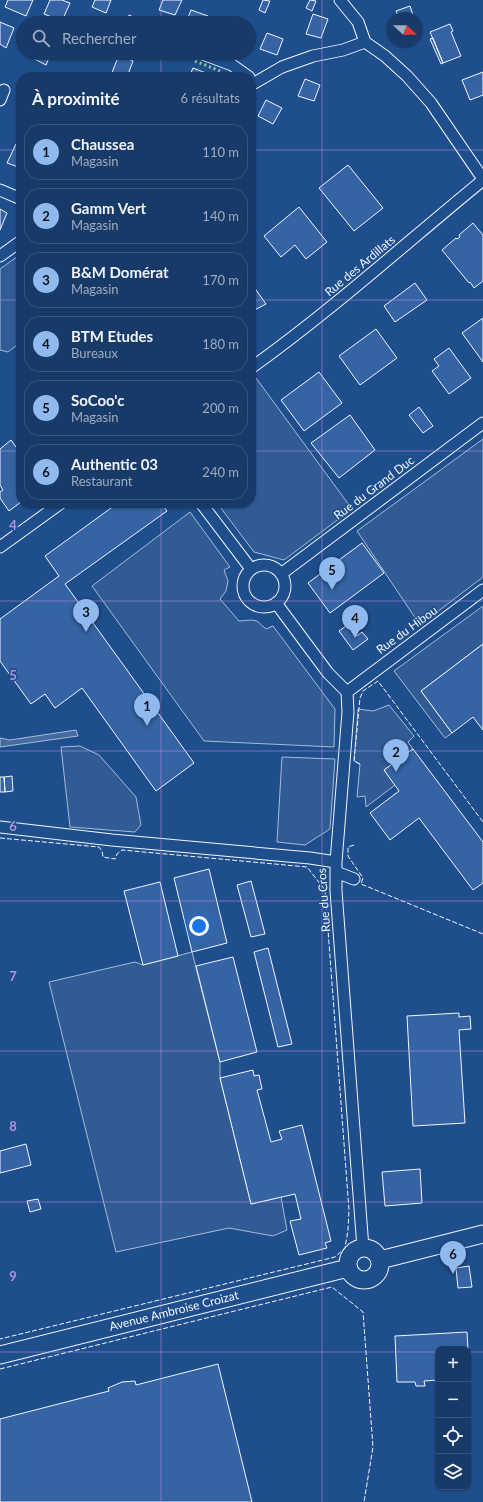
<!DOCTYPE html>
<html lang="fr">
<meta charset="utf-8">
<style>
:root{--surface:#173a69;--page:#244571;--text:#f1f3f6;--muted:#9eadc0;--line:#36547d;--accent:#90b9f0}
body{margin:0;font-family:Lato,sans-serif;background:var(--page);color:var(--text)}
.controls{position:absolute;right:12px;bottom:12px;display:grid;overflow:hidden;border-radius:8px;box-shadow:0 1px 3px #0004}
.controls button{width:36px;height:36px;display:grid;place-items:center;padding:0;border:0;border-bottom:1px solid var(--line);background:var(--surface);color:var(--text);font:20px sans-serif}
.compass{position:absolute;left:387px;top:12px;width:36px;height:36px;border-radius:50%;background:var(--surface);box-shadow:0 1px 3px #0004;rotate:112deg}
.you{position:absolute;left:199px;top:926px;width:14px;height:14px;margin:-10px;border:3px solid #fff;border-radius:50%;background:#1a73e8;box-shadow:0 0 0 6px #1a73e833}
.badge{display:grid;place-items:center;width:26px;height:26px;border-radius:50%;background:var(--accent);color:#111;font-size:13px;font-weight:700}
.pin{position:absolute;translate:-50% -33px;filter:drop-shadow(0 1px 2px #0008)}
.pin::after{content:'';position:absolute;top:21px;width:14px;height:12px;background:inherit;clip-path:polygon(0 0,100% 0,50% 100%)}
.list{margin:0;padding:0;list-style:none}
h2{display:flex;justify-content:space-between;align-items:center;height:52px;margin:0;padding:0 16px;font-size:17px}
h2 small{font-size:13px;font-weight:400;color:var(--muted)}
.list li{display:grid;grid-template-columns:26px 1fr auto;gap:12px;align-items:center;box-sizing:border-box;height:56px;margin:0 8px 8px;padding:0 8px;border:1px solid var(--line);border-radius:16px}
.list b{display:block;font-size:15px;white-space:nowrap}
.list p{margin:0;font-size:13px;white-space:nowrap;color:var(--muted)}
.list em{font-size:13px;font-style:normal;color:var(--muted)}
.icon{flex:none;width:22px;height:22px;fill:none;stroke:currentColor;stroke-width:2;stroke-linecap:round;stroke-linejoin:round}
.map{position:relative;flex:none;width:483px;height:1502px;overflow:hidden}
.search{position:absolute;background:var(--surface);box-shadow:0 1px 3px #0004;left:16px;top:16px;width:240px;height:44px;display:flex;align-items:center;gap:10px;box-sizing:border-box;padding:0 14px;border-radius:22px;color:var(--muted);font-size:15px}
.panel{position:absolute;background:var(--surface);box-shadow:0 1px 3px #0004;left:16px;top:72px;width:240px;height:436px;border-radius:16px}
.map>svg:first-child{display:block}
</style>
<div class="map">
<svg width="483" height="1502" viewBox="0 0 483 1502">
<rect width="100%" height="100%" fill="#1f4e8c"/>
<path fill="#305b95" stroke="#a8bbd7" d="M21,254V342L8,352L0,350V269Z
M256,378L352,509L284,560L254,552L217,503H251V382Z
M483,439V577L420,625L357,531Z
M190,512L230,567L224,570L228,581L226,591L220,599L239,621L252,620L257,621L266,629L273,626L335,709L334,747L204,741L92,586Z
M483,606V644L421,691L452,733L445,738L394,671Z
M389,705L414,736L408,742L413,749L384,770L395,785L366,807L365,796L357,797L360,764L354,761L358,709L373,711Z
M80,746L99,755L136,797L141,825L135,832L70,827L61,747Z
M282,757L335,759L330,829L305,845L277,842Z
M192,952L220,1062V1078L251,1204L281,1197L287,1230L273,1236L229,1228L116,1252L49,982L135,962L143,965Z"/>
<path fill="#446ba0" stroke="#a8bbd7" d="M76,730L78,736L0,747V738L10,740Z"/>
<path fill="#3563a3" stroke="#f2f6ff" d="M8,0H33L26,16L5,7Z
M50,0H62L70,3L62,21L44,14Z
M95,0H111L106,13L92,7Z
M163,0H182L175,15L159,10Z
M263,0L270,1L265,13L259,10Z
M310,0L316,1L312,11L306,8Z
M410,6L414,18H399L396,11Z
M191,10L208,16L205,23H186Z
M313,14L328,19L321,38L306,34Z
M129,15L144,22V23H120L122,17H124L128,18Z
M0,22L14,28L6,48L0,44Z
M450,24L453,31L451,32L461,56L443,63L430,32Z
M267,33L283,39L277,55L260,49Z
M433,38L443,63L441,64L430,39Z
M30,53H51L46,65L29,56Z
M119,55L133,61L127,77H116L111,75Z
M193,68L206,73L205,77H189Z
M483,72V95L470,100L462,80Z
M305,79L320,85L314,101L298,96Z
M266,100L282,108L273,124L258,116Z
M16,144L21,146V168L7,163Z
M348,165L383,208L354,231L319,188Z
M299,207L327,242L306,259L295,245L281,257L264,236Z
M0,209L7,213L0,230Z
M473,223L483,235V281L474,288L470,282L469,283L442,250L456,238L457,239L460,237L459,235Z
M415,283L427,300L395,322L384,306Z
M254,287L266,304L251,312V289Z
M483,318V362L462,333Z
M376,329L397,358L360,385L339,356Z
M449,348L471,378L449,394L432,371L439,366L434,359Z
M319,372L342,403L304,431L281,400Z
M419,407L433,426L423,433L409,415Z
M350,415L375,450L339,478L311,443Z
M11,440L21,454V502L9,511L0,498V492L3,490L0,485V449Z
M118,503H161L167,511L65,584L194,763L156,791L82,688L55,708L45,694L31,704L0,661V619L59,576L45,556Z
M362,543L384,573L330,613L308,583Z
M353,621L358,627L353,631L357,636L362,632L368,639L353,650L339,631Z
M483,644V730L473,717L452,733L421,691Z
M413,749L483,842V883L473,890L419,818L390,840L370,813L399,791L384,770Z
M12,776L13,791L5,792L4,777Z
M0,777H4L5,792H0Z
M209,869L227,943L192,952L174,878Z
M251,881L265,934L251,937L237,885Z
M160,882L178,956L143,965L124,891Z
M268,948L292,1044L278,1047L254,952Z
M233,957L257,1052L220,1062L196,966Z
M459,1013V1017L470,1016L471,1029L459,1030L465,1123L413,1126L407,1016Z
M253,1070L254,1076L259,1075L262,1089L257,1090L271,1142L282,1139L279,1131L302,1125L331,1241L325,1243L327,1248L299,1255L290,1221L301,1219L295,1194L251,1204L220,1078Z
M26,1144L31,1165L0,1173V1151Z
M420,1169L422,1203L385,1206L382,1172Z
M38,1199L41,1209L30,1212L27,1201Z
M469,1266L472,1287L458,1288L456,1268Z
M467,1332L468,1349H438V1380L424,1381L425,1386H416L415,1382H397L395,1336Z
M218,1364L252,1502H0V1419L109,1391L108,1388L122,1382L135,1381L136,1385Z"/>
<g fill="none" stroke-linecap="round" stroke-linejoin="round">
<g stroke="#f2f6ff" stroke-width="13">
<path id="street" d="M340,0L358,22L365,42L385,56L407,76L431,103L483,179
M200,53L232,65L249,77
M251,85L282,67L313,56L343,50L365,42
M0,100L4,90
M0,190L21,199
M0,256L21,241
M251,368C332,310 406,243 483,180
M201,503L251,569
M0,547L61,503
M243 586a21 21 0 1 1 42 0a21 21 0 1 1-42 0Z
M281,574L483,423
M276,603L328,673L347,692
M347,692L348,712L336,862V891L363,1248
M347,692L483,590
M0,827L112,840L310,858L336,862
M336,872L354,879"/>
</g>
<g stroke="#f2f6ff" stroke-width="19">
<path id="primary" d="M348 1264a16 16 0 1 1 32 0a16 16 0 1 1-32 0Z
M380,1260L483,1234
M0,1355L348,1268"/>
</g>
<use href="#street" stroke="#1f4e8c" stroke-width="11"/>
<use href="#primary" stroke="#1f4e8c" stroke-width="17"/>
<path stroke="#97c8a6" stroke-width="3" stroke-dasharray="2 3" stroke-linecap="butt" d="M195,61L220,71"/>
<path stroke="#f2f6ff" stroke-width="1" stroke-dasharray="5 2" stroke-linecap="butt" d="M360,764L354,761L360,698L363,691L378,681L483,822
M0,838L99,847L102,851L103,857L115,859L117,854L122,850L307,867L325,890L349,1210L348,1230L345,1248L335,1257L0,1339
M354,845L348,847V856L363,878L361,884L483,934
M0,1369L332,1287L363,1312L373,1447L364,1502"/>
</g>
<path fill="none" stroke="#b691df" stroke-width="1" stroke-opacity="0.55" d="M161,0V23M322,0V1502M161,53V77M0,150H21M251,150H483M0,300H21M251,300H483M0,451H21M251,451H483M161,503V1502M0,601H483M0,751H483M0,901H483M0,1051H483M0,1202H483M0,1352H438M468,1352H483"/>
<g text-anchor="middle" stroke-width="3" stroke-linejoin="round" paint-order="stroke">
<g font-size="12" fill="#f2f6ff" stroke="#1f4e8c">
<text transform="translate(360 266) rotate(-40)" y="4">Rue des Ardillats</text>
<text transform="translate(374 488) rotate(-37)" y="4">Rue du Grand Duc</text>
<text transform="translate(407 630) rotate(-36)" y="4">Rue du Hibou</text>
<text transform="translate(324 900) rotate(-94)" y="4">Rue du Cros</text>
<text transform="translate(174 1311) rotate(-14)" y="4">Avenue Ambroise Croizat</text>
</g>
</g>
<g font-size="13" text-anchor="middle" font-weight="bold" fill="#b691df" stroke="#1f4e8c" stroke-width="3" stroke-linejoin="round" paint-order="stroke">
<text x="13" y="530">4</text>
<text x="13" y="680">5</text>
<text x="13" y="831">6</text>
<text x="13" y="981">7</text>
<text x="13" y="1131">8</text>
<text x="13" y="1281">9</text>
</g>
</svg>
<div class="controls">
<button>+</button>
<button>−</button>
<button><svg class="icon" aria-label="locate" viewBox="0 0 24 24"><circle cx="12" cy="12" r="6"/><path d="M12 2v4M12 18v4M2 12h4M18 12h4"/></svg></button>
<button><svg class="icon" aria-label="layers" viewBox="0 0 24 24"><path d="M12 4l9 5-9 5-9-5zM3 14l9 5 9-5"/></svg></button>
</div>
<svg class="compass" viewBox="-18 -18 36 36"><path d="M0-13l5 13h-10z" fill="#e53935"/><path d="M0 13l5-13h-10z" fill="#9eadc0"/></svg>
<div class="you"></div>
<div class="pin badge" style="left:147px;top:726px">1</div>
<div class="pin badge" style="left:396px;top:772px">2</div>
<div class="pin badge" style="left:86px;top:632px">3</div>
<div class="pin badge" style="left:355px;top:638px">4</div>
<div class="pin badge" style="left:332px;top:590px">5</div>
<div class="pin badge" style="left:453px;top:1274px">6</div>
<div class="search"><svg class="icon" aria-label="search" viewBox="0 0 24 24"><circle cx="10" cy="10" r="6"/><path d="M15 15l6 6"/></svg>Rechercher</div>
<section class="panel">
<h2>À proximité<small>6 résultats</small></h2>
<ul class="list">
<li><span class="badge">1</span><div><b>Chaussea</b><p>Magasin</p></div><em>110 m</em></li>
<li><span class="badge">2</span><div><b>Gamm Vert</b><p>Magasin</p></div><em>140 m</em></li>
<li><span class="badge">3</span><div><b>B&amp;M Domérat</b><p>Magasin</p></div><em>170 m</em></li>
<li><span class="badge">4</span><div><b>BTM Etudes</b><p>Bureaux</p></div><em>180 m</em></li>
<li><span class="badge">5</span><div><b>SoCoo'c</b><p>Magasin</p></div><em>200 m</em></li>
<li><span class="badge">6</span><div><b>Authentic 03</b><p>Restaurant</p></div><em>240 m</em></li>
</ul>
</section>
</div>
